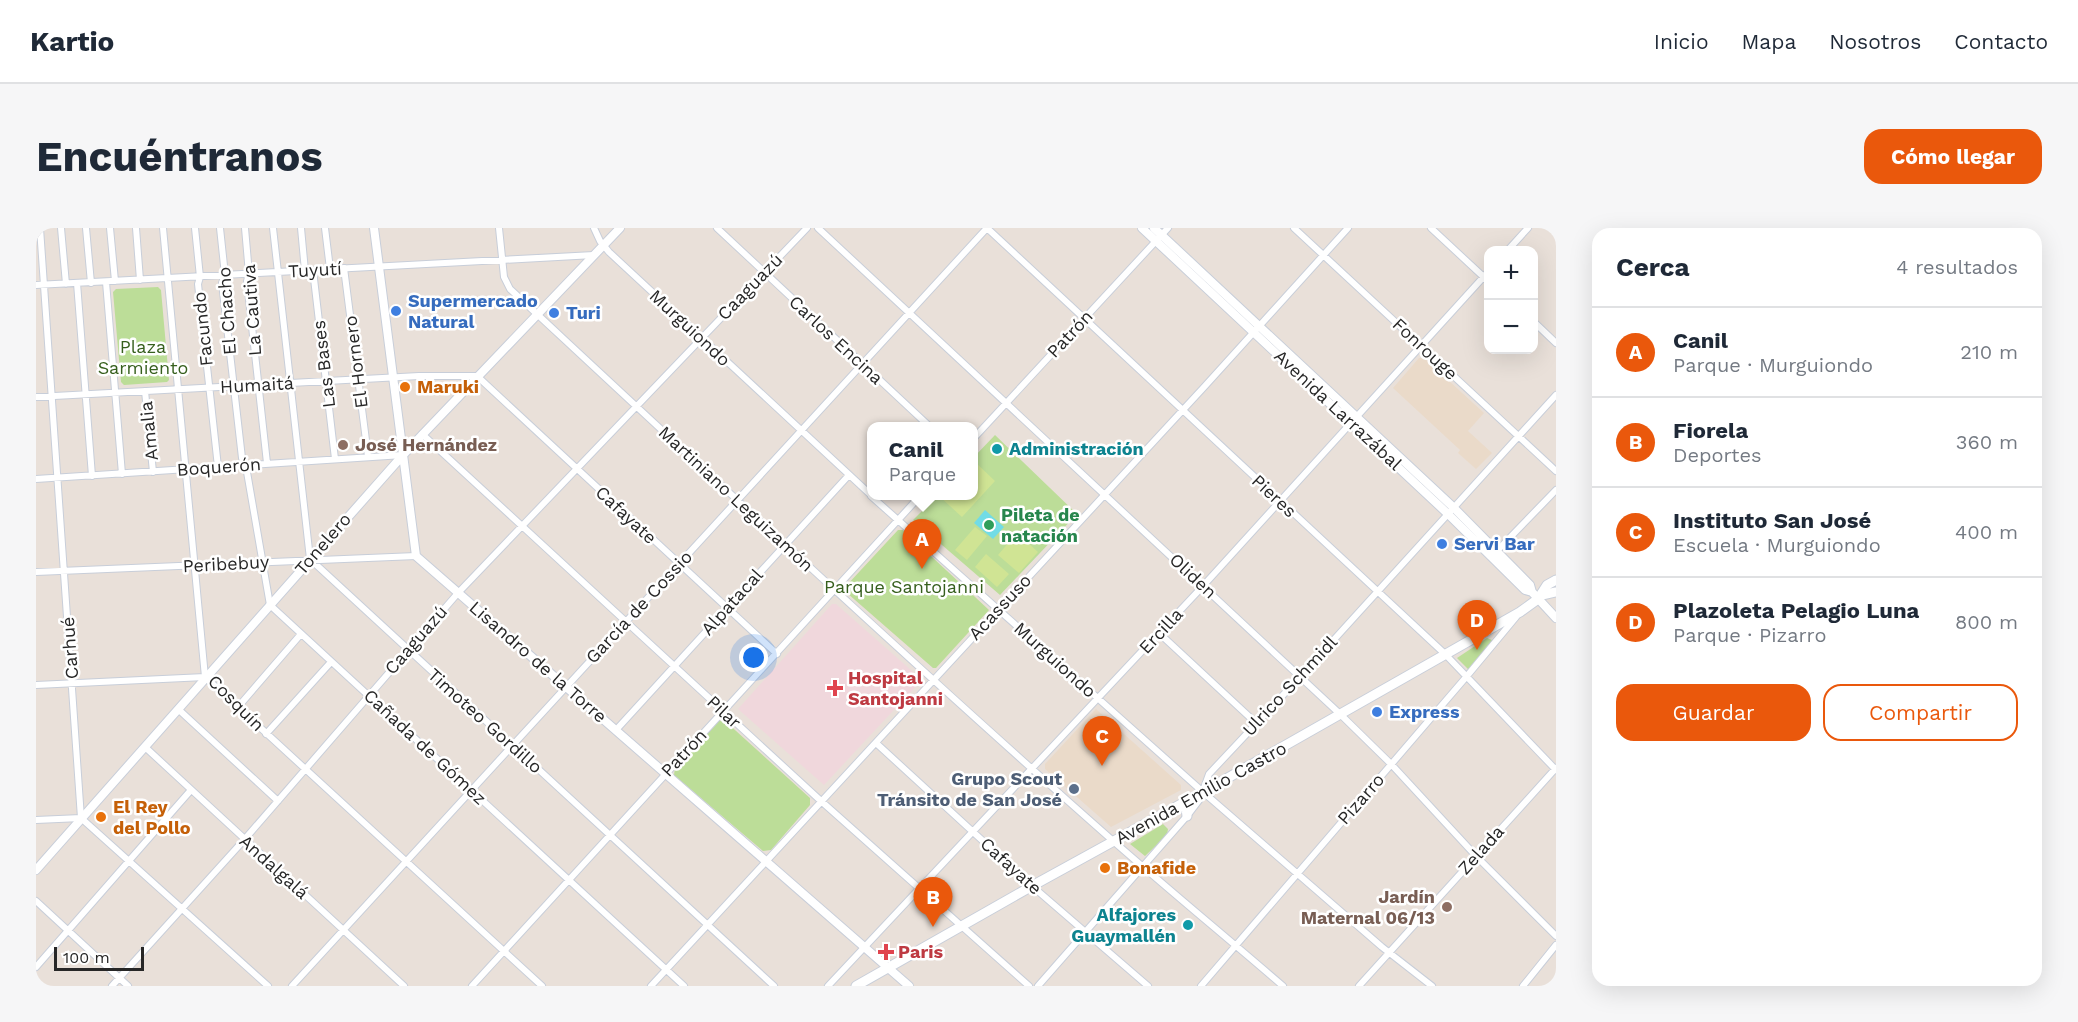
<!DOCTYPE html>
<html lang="es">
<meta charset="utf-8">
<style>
:root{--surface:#fff;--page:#f6f6f7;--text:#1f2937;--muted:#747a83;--line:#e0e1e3;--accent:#ea580c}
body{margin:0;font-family:"Work Sans",sans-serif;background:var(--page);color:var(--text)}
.controls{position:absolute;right:18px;top:18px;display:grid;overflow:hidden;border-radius:12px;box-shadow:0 6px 24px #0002}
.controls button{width:54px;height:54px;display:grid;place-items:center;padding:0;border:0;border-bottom:2px solid var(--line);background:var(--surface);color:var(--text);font:30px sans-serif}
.scale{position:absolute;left:18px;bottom:15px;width:90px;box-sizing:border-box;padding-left:6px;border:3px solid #272727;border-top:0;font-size:16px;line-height:21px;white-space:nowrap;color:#272727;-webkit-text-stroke:4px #fff;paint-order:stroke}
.you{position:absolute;left:718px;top:430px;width:21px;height:21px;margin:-15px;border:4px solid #fff;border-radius:50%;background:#1a73e8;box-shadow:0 0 0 9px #1a73e833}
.badge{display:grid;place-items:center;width:39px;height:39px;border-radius:50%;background:var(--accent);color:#fff;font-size:20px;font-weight:700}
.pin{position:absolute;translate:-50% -50px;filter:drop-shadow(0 2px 3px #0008)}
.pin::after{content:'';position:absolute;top:32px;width:21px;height:18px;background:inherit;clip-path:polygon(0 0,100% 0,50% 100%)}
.popup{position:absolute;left:831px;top:194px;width:111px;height:78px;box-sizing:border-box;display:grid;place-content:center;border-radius:12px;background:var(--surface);filter:drop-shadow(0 2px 4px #0005);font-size:20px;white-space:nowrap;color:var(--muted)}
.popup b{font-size:22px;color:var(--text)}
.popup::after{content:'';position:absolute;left:50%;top:100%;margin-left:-12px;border:12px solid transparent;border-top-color:var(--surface)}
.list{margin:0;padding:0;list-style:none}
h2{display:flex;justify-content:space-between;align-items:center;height:78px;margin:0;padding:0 24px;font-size:26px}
h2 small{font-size:20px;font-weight:400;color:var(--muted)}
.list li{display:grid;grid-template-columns:39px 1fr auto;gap:18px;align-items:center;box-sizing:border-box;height:90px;padding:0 24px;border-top:2px solid var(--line)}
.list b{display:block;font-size:22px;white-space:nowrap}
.list p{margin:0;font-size:20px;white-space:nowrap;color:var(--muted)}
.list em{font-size:20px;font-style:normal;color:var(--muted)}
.actions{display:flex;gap:12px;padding:18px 24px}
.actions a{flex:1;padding:14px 0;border:2px solid var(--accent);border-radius:18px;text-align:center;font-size:21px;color:var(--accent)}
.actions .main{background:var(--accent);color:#fff}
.map{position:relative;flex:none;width:1520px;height:758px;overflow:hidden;border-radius:18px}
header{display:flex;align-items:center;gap:36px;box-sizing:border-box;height:84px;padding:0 30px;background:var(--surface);border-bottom:2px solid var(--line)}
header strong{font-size:28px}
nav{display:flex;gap:33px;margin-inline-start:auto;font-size:21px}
.intro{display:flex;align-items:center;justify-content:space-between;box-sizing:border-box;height:144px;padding:0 36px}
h1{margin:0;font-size:42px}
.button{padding:15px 27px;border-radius:18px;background:var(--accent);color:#fff;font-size:21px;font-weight:700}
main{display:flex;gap:36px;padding:0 36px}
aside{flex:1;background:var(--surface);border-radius:18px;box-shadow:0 6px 24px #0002}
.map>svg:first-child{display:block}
</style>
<header>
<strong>Kartio</strong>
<nav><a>Inicio</a><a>Mapa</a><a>Nosotros</a><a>Contacto</a></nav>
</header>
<div class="intro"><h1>Encuéntranos</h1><a class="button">Cómo llegar</a></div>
<main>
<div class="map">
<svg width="1520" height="758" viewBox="0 0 1520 758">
<rect width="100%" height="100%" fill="#e9e0d9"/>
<path fill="#eadac9" d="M1383,130H1388L1448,185L1432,203L1456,225L1440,241L1422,225L1424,222L1357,160Z
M1060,481L1145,557V562L1075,599L1009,541V536Z"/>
<path fill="#f0d7dc" d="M796,376H800L884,450V454L788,557L702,481Z"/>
<path fill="#bcdd98" d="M122,59L125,62L133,152L131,154L88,157L85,154L77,64L80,61Z
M959,207L1041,286L964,367L877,292L901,268H937V230Z
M862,302H867L953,382L900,440H897L811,365V357Z
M1451,410L1456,412V414L1433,442L1421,430Z
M683,493H689L774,570V577L735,622L727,623L638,547L639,540Z
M1127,596L1132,601L1131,607L1109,628L1094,616Z"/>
<path fill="#d0e494" d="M937,232L959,253L926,289L903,268H937Z
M939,299L951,308L931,332L919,322Z
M981,305L1002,324L983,345L962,327Z
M950,326L973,346L961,359L939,339Z"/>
<path fill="#71dce6" d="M949,282L968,299L957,311L938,295Z"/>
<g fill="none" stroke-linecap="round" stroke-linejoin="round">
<g stroke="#c8ced9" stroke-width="8">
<path id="minor" d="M4,0L45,590L232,758
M25,0L30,56
M50,0L55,55
M74,0L79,53
M100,0L104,52
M127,0L169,449L506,758
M159,0L164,49L162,56L182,239
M184,0L189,47L186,55L206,230L211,244L234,377L648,758
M209,0L213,46L211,53L231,235
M237,0L274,331L738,758
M265,0L269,43
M289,0L294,41
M463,0L468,49L474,61C673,246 872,432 1076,612C1132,661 1190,709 1247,758
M558,0L564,13L573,24L835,267
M681,0L893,198
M782,0L1304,486L1355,536L1440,628L1520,708
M951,0L1409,426L1520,542
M1258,0L1520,243
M1395,0L1452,53
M1472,22L1492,0
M308,40L332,228
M277,42L299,231
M70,54L86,246
M41,55L56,248
M0,57L558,27
M1498,94L1520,115
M109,163L117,244
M0,169L383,148H441L741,426
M386,206L785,573L993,758
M937,211L1132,0
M0,251L367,227
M835,268L1167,564L1346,719L1396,758
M1458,326L1520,262
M0,344L380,328
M1123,405L1220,495
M0,457L169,449
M202,479L265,406
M142,481L242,573
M580,502L813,247
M230,506L295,434
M840,515L996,658L1112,758
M109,519L368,758
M0,592L45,590
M0,673L92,758
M0,739L155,562
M76,758L208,612L422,365L771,0
M256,758L951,0
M436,758L884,268
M615,758L1169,158L1312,0
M792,758L1167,358L1452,44
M1002,758L1151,588L1164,571L1173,546L1264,449L1520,167
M1165,758L1431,448L1480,389
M1323,758L1520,540
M1487,758L1520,717"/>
</g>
<g stroke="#c8ced9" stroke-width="10">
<path id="tertiary" d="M338,0L380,328L873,758
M1106,0L1411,285L1489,362L1496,364
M1118,0L1417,279L1494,357L1496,364L1520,390
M0,642L367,227L584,0"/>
</g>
<g stroke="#c8ced9" stroke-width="11">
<path id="secondary" d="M1506,367L1520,364
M1142,578L1150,580L1151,588
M820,758L996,658L1167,564L1484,384L1502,371L1511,357L1520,352"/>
</g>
<use href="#minor" stroke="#fff" stroke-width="6"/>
<use href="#tertiary" stroke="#fff" stroke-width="8"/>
<use href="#secondary" stroke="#fff" stroke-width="9"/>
</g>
<g fill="#3f7fe0" stroke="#fff" stroke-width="2">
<circle cx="360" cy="83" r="6"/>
<circle cx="518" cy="85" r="6"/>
<circle cx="1406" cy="316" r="6"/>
<circle cx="1341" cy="484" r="6"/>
</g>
<g fill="#e8710a" stroke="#fff" stroke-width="2">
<circle cx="369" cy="159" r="6"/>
<circle cx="65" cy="589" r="6"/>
<circle cx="1069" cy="640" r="6"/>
</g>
<g fill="#8d6e63" stroke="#fff" stroke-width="2">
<circle cx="307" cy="217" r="6"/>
<circle cx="1411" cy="679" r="6"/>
</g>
<g fill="#0f9aa8" stroke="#fff" stroke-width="2">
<circle cx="961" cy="221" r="6"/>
<circle cx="1152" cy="697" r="6"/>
</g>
<circle fill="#2e9e5b" stroke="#fff" stroke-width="2" cx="953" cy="297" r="6"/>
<g fill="#e0444e" stroke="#fff" stroke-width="2">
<path d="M796 451h6v6h6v6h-6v6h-6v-6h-6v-6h6z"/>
<path d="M847 715h6v6h6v6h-6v6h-6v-6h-6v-6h6z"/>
</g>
<circle fill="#5c6f8a" stroke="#fff" stroke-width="2" cx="1038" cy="561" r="6"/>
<g text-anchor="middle" stroke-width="5" stroke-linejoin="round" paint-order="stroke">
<g font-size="18" fill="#272727" stroke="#fff">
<text transform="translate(279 42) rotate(-3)" y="6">Tuyutí</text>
<text transform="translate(714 59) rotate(-46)" y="6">Caaguazú</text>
<text transform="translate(216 82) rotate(-94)" y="6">La Cautiva</text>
<text transform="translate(191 83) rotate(-94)" y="6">El Chacho</text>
<text transform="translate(654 100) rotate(43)" y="6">Murguiondo</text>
<text transform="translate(167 101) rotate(-96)" y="6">Facundo</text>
<text transform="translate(1034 106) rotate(-47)" y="6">Patrón</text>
<text transform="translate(800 112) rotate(43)" y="6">Carlos Encina</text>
<text transform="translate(1389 121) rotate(43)" y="6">Fonrouge</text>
<text transform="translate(320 134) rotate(-97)" y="6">El Hornero</text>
<text transform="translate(288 136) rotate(-97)" y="6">Las Bases</text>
<text transform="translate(221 157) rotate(-3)" y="6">Humaitá</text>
<text transform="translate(1302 182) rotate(43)" y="6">Avenida Larrazábal</text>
<text transform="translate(113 203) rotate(-96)" y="6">Amalia</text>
<text transform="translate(183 239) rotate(-4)" y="6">Boquerón</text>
<text transform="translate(1238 268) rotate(43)" y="6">Pieres</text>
<text transform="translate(700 271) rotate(43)" y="6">Martiniano Leguizamón</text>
<text transform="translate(590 287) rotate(43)" y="6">Cafayate</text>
<text transform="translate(287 316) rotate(-49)" y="6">Tonelero</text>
<text transform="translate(190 336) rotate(-3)" y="6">Peribebuy</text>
<text transform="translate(1157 348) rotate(43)" y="6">Oliden</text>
<text transform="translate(696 374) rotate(-48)" y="6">Alpatacal</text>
<text transform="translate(603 379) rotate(-47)" y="6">García de Cossio</text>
<text transform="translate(964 379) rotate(-47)" y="6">Acassuso</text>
<text transform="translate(1125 403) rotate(-47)" y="6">Ercilla</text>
<text transform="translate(380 412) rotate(-49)" y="6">Caaguazú</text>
<text transform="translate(34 420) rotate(-94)" y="6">Carhué</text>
<text transform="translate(1019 432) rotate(42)" y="6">Murguiondo</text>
<text transform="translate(502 434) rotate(41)" y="6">Lisandro de la Torre</text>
<text transform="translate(1254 458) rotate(-47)" y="6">Ulrico Schmidl</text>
<text transform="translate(200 475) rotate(45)" y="6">Cosquín</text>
<text transform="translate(688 484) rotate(43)" y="6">Pilar</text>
<text transform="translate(449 493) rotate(42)" y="6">Timoteo Gordillo</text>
<text transform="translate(389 519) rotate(43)" y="6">Cañada de Gómez</text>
<text transform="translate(648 525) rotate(-47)" y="6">Patrón</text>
<text transform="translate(1165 565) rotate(-29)" y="6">Avenida Emilio Castro</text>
<text transform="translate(1325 571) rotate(-49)" y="6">Pizarro</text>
<text transform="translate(1445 622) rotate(-48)" y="6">Zelada</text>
<text transform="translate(975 638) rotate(42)" y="6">Cafayate</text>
<text transform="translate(238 639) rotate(42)" y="6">Andalgalá</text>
</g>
<g font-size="18" font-weight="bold" fill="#366cbe" stroke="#fff" text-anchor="start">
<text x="372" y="79">Supermercado<tspan x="372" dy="21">Natural</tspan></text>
<text x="530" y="91">Turi</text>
<text x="1418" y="322">Servi Bar</text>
<text x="1353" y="490">Express</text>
</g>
<g font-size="18" fill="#365f1d" stroke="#fff">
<text x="107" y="125">Plaza<tspan x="107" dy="21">Sarmiento</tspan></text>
<text x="868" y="365">Parque Santojanni</text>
</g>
<g font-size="18" font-weight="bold" fill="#c56008" stroke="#fff" text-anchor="start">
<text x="381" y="165">Maruki</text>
<text x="77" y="585">El Rey<tspan x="77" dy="21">del Pollo</tspan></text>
<text x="1081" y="646">Bonafide</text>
</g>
<g font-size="18" font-weight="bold" fill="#785e54" stroke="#fff" text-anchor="start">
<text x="319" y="223">José Hernández</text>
<text x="1399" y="675" text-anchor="end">Jardín<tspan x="1399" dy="21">Maternal 06/13</tspan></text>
</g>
<g font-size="18" font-weight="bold" fill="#0d838f" stroke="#fff" text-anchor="start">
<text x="973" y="227">Administración</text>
<text x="1140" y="693" text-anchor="end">Alfajores<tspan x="1140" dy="21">Guaymallén</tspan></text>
</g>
<g font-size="18" font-weight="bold" fill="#27864d" stroke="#fff" text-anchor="start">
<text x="965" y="293">Pileta de<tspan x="965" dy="21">natación</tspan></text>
</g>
<g font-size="18" font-weight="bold" fill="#be3a42" stroke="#fff" text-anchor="start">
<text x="812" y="456">Hospital<tspan x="812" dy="21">Santojanni</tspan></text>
<text x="862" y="730">Paris</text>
</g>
<g font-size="18" font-weight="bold" fill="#4e5e75" stroke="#fff" text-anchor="end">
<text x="1026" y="557">Grupo Scout<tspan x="1026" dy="21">Tránsito de San José</tspan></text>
</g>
</g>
</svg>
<div class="controls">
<button>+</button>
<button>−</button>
</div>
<div class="scale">100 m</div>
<div class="you"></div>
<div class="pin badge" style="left:886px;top:341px">A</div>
<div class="popup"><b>Canil</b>Parque</div>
<div class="pin badge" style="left:897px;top:699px">B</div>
<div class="pin badge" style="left:1066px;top:538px">C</div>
<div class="pin badge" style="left:1441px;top:422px">D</div>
</div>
<aside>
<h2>Cerca<small>4 resultados</small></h2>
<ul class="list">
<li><span class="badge">A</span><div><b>Canil</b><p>Parque · Murguiondo</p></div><em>210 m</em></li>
<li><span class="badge">B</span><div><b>Fiorela</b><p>Deportes</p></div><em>360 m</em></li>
<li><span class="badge">C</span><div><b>Instituto San José</b><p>Escuela · Murguiondo</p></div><em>400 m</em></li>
<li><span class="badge">D</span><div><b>Plazoleta Pelagio Luna</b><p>Parque · Pizarro</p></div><em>800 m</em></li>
</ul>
<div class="actions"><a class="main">Guardar</a><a>Compartir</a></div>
</aside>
</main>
